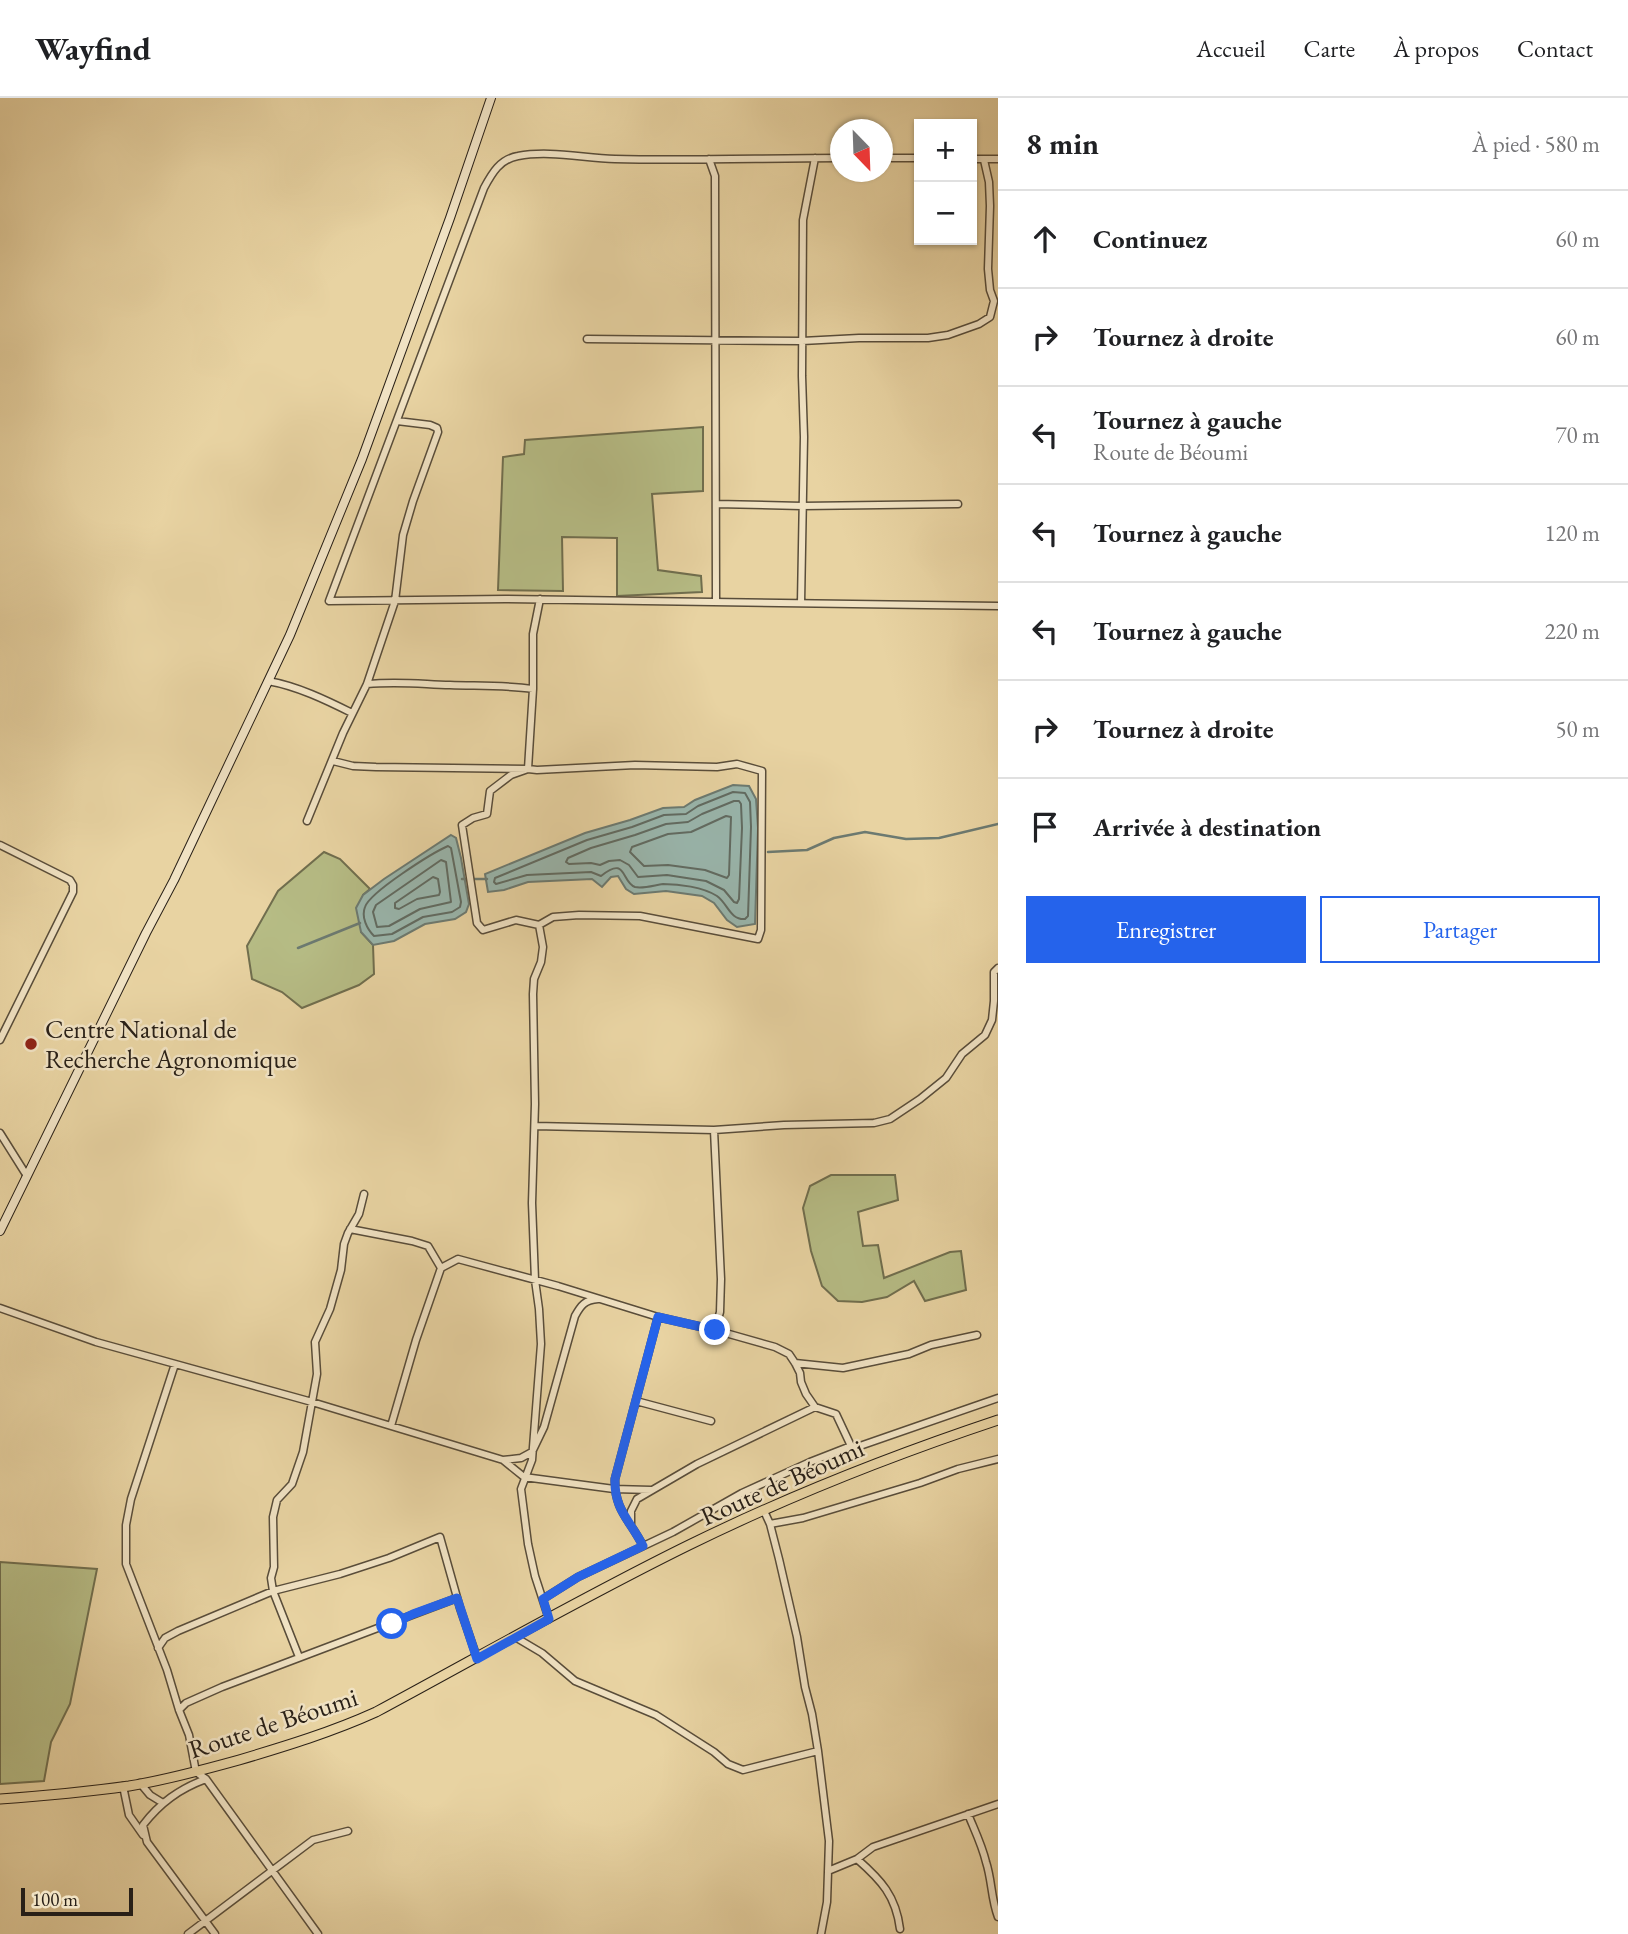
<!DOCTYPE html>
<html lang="fr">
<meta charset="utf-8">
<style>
:root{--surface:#fff;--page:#f6f6f6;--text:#202124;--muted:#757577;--line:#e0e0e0;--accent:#2563eb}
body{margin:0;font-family:"EB Garamond",serif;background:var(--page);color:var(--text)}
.controls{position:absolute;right:21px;top:21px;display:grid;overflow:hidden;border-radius:0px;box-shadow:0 2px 5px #0004}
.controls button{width:63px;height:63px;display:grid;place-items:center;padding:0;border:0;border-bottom:2px solid var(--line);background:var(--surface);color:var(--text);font:35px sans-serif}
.compass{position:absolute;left:830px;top:21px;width:63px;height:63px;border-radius:50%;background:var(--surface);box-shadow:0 2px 5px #0004;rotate:157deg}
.scale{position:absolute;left:21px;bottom:18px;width:112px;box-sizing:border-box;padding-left:7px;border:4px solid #292017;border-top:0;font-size:19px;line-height:24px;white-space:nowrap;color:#292017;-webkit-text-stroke:5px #f0e2c3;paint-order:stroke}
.stop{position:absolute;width:21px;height:21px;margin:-16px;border:5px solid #2563eb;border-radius:50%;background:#fff}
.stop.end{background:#2563eb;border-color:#fff;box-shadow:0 2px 7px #0008}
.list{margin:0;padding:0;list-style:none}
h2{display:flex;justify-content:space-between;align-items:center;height:91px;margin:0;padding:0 28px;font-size:30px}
h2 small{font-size:23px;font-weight:400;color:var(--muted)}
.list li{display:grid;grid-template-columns:46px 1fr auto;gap:21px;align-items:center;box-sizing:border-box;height:98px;padding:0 28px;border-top:2px solid var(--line)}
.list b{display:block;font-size:26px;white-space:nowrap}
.list p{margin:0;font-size:23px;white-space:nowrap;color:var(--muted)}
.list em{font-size:23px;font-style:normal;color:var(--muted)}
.actions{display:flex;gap:14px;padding:21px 28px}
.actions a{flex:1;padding:16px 0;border:2px solid var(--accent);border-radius:0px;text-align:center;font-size:24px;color:var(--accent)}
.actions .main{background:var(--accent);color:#fff}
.icon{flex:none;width:38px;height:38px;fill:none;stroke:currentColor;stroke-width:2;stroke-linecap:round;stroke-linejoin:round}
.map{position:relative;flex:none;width:998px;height:1836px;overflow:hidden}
header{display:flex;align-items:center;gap:42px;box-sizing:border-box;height:98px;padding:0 35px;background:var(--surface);border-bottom:2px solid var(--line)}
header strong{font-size:33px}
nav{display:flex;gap:38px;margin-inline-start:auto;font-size:24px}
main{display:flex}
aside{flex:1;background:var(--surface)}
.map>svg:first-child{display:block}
</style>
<header>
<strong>Wayfind</strong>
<nav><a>Accueil</a><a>Carte</a><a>À propos</a><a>Contact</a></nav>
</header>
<main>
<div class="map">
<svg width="998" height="1836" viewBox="0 0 998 1836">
<rect width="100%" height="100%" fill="#e8d3a2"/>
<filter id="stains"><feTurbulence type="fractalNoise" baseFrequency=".00286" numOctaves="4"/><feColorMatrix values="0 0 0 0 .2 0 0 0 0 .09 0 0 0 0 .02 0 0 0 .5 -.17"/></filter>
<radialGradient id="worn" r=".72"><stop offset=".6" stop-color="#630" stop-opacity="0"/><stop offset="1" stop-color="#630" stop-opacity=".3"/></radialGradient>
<path fill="#b6bc85" stroke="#706e4e" stroke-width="2" d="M703,329V393L652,396L658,472L701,478L702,494L617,498V440L562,439L563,493L498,492L503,359L524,356L525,342Z
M324,754L340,761L370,791L363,797L361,834L373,847L374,876L359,887L302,910L282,894L252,881L247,848L278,793Z
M831,1077H895L898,1102L858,1114L863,1148L878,1147L884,1180L950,1154L961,1153L966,1192L925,1203L914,1183L887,1199L862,1204L838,1203L822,1188L811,1153L803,1110L810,1088Z
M0,1464L97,1471L70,1606L51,1644L44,1683L0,1686Z"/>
<path fill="#99b6ad" stroke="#6c7a71" stroke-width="2" d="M733,687L749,688L756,701L758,730L755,826L737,829L727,822L714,805L702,798L666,793L634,796L626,791L618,778L611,779L602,789L592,781L528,784L504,792L488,794L485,776L585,735L630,722L663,710L684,709L695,702Z
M451,737L456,740L461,760L469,806L466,814L455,821L425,826L394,843L373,847L361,834L356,810L363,797L384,781Z"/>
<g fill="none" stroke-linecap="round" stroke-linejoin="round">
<path stroke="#616b62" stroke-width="2" d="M733,694L745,695L750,704L751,729L748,818L745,821C730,822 728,806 717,798C703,789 679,786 663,786C655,787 643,791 635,789C621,784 627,757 601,778L591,774L527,777L496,786L494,784L495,780L587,742L632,729L664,717L686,716L698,708Z
M734,703H739L741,706L742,730L739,801L737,805L734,804L724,792L706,783L667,777L638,779L629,767L620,762L609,763L600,767L591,765L569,766L566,764L568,760L591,750L635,737L666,726L688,724L702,716Z
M726,718L731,719L729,777L727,780L705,772L668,767L644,768L630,754L632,749L668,736L691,734Z
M448,748L451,750L461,804L460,809L452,814L423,819L392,836L374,838C367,831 361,819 365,809C370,794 432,755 448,748Z
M441,762L446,764L451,804L420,811L389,828L377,829L373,814L376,807Z
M433,779L438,781L440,794L439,797L417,801L399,811L395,810V805Z"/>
<path stroke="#6c7a71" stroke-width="2.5" d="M768,754L807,752L834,740L865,734L906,741L939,740L998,726
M462,781H487
M298,850L360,825"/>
<g stroke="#594d3a" stroke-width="9">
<path id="minor" d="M841,60C765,60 690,63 615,61C583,60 549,52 518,58C500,61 492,75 484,90L329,503L505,501L998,508
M883,60H919
M709,61L715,78L716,503
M972,61H998
M587,241L802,243L859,240H928L948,237L979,226L990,219L994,203L990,192L988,171L990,108L989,84L984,62
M716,406L802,408L958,406
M801,505L804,339L802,278L803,122L815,60
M268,583C297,588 326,602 352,615
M367,586C398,583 420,586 450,587C478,588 506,587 533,591
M333,663L353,668L376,669L528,671L537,672L635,667L717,669L737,666L762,673L761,832L758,841L640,818L579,817L553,819L539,827L516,822L483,832L477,825L462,727L473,720L487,716L490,693L511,677L528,671L533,591V536L540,501
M307,723L343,635L367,586L395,503L403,437L413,403L438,334L437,330L430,327L397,323
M0,747L70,782L73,787V794L0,942
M539,827L543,849L541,864L534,881L533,896L535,1006L532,1105L535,1182L539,1211L541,1246L532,1362L521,1391L528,1446L535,1478L549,1521
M535,1028L714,1032L784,1027L874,1025L890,1021L920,1001L946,980L962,956L985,937L992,922L994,903V874L998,870
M714,1032L721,1181L720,1214L715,1232
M0,1035L27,1078
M350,1131L412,1143L428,1148L441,1170L458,1161L558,1188L658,1219L715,1232L775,1249L789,1256L795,1265L800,1275L801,1284L806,1296L815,1309L836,1316L851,1348
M0,1210L96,1244L312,1304L503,1362L524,1379L614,1391L651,1392
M795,1265L843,1270L909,1256L931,1247L977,1237
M175,1266L131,1401L126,1427V1466L167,1572L179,1612L189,1637L196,1674L206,1681L318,1836
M636,1303L711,1323
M391,1328L416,1242L441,1170
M503,1362L521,1360L532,1354L544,1329L575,1218C581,1207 585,1202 598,1201
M764,1413L770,1426L779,1461L797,1539L805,1589L812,1616L818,1653L829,1743L827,1804L821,1836
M631,1426V1413L637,1401L697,1366L815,1309
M770,1426L803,1420L920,1385L958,1371L998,1361
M643,1448C630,1422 614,1412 615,1381L658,1219
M543,1501L578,1479L673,1434L742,1395L810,1364L851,1348L857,1349L998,1300
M515,1539L542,1555L575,1583L656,1617L714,1654L728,1666L743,1672L818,1653
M158,1550L165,1540L178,1533L273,1493L340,1476L389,1460L440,1439L460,1510L477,1560
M299,1559L273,1493L271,1480L274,1469L273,1419L277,1402L292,1386L303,1354L317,1276L315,1244L330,1211L341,1172L344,1146L348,1135L359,1116L364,1096
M179,1612L186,1605L222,1589L457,1500
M206,1681C179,1691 160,1705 143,1727L147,1744L215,1836
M140,1685L150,1697L163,1705
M123,1688L129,1717L143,1737
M968,1716C974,1731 982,1747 986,1764C992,1782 991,1801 998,1819
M857,1761C881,1782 896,1798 900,1831
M828,1773L857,1761L873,1749L998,1706
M188,1836L313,1742L348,1733"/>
</g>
<g stroke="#292017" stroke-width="10">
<path id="secondary" d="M0,1133L146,835L174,782L290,537L362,361L450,120L491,0"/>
</g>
<g stroke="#292017" stroke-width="11">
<path id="primary" d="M0,1701C43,1698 86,1694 129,1688C166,1682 203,1672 239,1662C286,1648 332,1634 376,1614C480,1558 583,1499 689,1447C789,1398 893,1357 998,1322"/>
</g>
<use href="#minor" stroke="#f0e2c3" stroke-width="6"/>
<use href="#secondary" stroke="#f0e2c3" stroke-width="8"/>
<use href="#primary" stroke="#e8d3a2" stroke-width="9"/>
</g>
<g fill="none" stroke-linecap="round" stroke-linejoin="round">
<path stroke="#2563eb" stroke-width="9" d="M392,1526L413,1516L457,1500L477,1561L549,1521L543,1501L578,1479L643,1448C630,1422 614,1412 615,1381L658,1219L715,1232"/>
</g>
<circle fill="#8f2418" stroke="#f0e2c3" stroke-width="2.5" cx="31" cy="946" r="7"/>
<g text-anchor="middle" stroke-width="5" stroke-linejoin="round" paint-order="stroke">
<g font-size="26" fill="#292017" stroke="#f0e2c3" text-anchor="start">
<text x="45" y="940">Centre National de<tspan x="45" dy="30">Recherche Agronomique</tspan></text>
</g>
<g font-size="26" fill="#292017" stroke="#f0e2c3">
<text transform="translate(782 1384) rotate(-24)" y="9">Route de Béoumi</text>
<text transform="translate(273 1625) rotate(-18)" y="9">Route de Béoumi</text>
</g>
</g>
<rect width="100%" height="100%" filter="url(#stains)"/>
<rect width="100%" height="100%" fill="url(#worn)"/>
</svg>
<div class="controls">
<button>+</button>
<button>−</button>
</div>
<svg class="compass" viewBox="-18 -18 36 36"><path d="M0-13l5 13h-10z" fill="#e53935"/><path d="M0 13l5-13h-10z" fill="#757577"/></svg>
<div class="scale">100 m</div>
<div class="stop" style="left:392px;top:1526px"></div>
<div class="stop end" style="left:715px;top:1232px"></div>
</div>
<aside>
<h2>8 min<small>À pied · 580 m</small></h2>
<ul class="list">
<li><svg class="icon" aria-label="ahead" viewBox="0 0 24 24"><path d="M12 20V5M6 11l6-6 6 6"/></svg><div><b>Continuez</b></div><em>60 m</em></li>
<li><svg class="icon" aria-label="right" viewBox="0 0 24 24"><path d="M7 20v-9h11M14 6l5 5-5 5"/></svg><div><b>Tournez à droite</b></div><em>60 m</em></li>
<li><svg class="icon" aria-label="left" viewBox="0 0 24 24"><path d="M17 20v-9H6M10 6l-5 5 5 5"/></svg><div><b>Tournez à gauche</b><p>Route de Béoumi</p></div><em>70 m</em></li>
<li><svg class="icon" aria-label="left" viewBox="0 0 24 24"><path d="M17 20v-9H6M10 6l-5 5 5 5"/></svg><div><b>Tournez à gauche</b></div><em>120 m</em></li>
<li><svg class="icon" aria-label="left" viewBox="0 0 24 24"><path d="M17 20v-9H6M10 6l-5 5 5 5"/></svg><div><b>Tournez à gauche</b></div><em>220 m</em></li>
<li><svg class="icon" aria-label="right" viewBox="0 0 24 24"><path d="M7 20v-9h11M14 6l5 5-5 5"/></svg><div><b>Tournez à droite</b></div><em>50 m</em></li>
<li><svg class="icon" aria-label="arrive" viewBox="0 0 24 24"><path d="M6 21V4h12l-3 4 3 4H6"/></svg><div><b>Arrivée à destination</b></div></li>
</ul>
<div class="actions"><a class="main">Enregistrer</a><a>Partager</a></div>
</aside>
</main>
